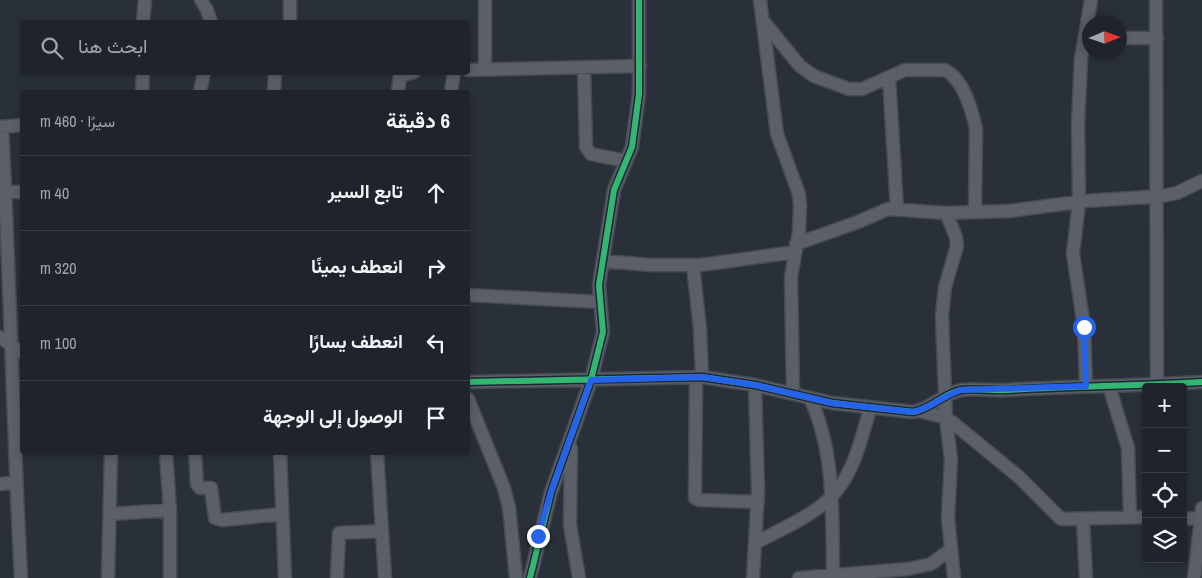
<!DOCTYPE html>
<html lang="ar">
<meta charset="utf-8">
<style>
:root{--surface:#1f242c;--page:#272c34;--text:#f1f3f6;--muted:#a1a4a9;--line:#3c4148}
body{margin:0;font-family:"Archivo Narrow",Vazirmatn,sans-serif;background:var(--page);color:var(--text);direction:rtl}
.controls{position:absolute;right:15px;bottom:15px;display:grid;overflow:hidden;border-radius:5px;box-shadow:0 2px 8px #0003}
.controls button{width:45px;height:45px;display:grid;place-items:center;padding:0;border:0;border-bottom:1px solid var(--line);background:var(--surface);color:var(--text);font:25px sans-serif}
.compass{position:absolute;left:1082px;top:15px;width:45px;height:45px;border-radius:50%;background:var(--surface);box-shadow:0 2px 8px #0003;rotate:88deg}
.stop{position:absolute;width:15px;height:15px;margin:-11px;border:4px solid #2563eb;border-radius:50%;background:#fff}
.stop.end{background:#2563eb;border-color:#fff;box-shadow:0 1px 5px #0008}
.list{margin:0;padding:0;list-style:none}
h2{display:flex;justify-content:space-between;align-items:center;height:65px;margin:0;padding:0 20px;font-size:21px}
h2 small{font-size:16px;font-weight:400;color:var(--muted)}
.list li{display:grid;grid-template-columns:32px 1fr auto;gap:15px;align-items:center;box-sizing:border-box;height:75px;padding:0 20px;border-top:1px solid var(--line)}
.list b{display:block;font-size:19px;white-space:nowrap}
.list em{font-size:16px;font-style:normal;color:var(--muted)}
.icon{flex:none;width:28px;height:28px;fill:none;stroke:currentColor;stroke-width:2;stroke-linecap:round;stroke-linejoin:round}
.map{position:relative;flex:none;width:1202px;height:578px;overflow:hidden;direction:ltr}
.search{position:absolute;background:var(--surface);box-shadow:0 2px 8px #0003;left:20px;top:20px;width:450px;height:55px;display:flex;align-items:center;gap:12px;box-sizing:border-box;padding:0 18px;border-radius:5px;color:var(--muted);font-size:19px}
.panel{position:absolute;background:var(--surface);box-shadow:0 2px 8px #0003;left:20px;top:90px;width:450px;height:365px;border-radius:5px;direction:rtl}
.map>svg:first-child{display:block}
</style>
<div class="map">
<svg width="1202" height="578" viewBox="0 0 1202 578">
<rect width="100%" height="100%" fill="#29303a"/>
<g fill="none" stroke-linecap="round" stroke-linejoin="round">
<g stroke="#464b52" stroke-width="15">
<path id="street" d="M201,0L207,10L211,22
M290,0V22
M485,0V69
M760,0L777,134L799,194L800,206L799,232L791,277L793,394
M1156,0L1157,385
M143,22L145,0
M764,22L800,66L814,76L849,89H862L905,70H945C963,79 972,110 976,129L975,212
M1120,38H1157
M584,68L586,147L591,154L626,161
M468,70L640,66
M889,77L897,209
M142,92L143,72
M200,92L204,72
M274,92L275,72
M398,92L400,76L414,72
M451,92L454,72
M0,127L22,125
M2,127C10,278 13,428 21,578
M5,192H22
M946,213L956,237L957,246L945,287L942,316L946,419L951,460L948,518L954,578
M796,244L858,222L888,209L946,213L1009,211L1085,201L1162,196L1177,193L1202,181
M603,261L651,265H701L795,252
M693,266L700,329L702,377
M468,295L600,302
M0,337L22,353
M696,378L695,498L699,500L758,502
M468,382L702,377L755,385L832,403L913,412C931,409 943,394 961,390C975,388 992,391 1007,390C1072,386 1137,386 1202,382
M1086,386L1084,327L1073,254L1079,202L1078,122L1081,59L1091,0
M1109,386L1128,448L1130,517
M810,398C836,454 832,517 833,578
M468,399L504,488L509,507L516,578
M919,411L943,417L952,422L1019,477L1061,519L1146,517
M571,448L570,525L579,578
M166,452L170,510V578
M195,452L197,484L200,488H211L215,518L222,520L282,514
M280,452L285,578
M377,452L385,578
M0,484L16,482
M110,514L170,510
M1183,518L1202,519
M1083,519L1086,578
M755,543C778,531 814,515 831,497C854,474 861,439 870,409
M108,578L111,452
M337,578L339,533L382,531
M530,578L551,492L591,380L603,332L599,285L614,190L632,147L639,94V0
M753,578L758,491L755,385
M799,578L908,569L931,564L951,549
M1194,578L1202,508"/>
</g>
<use href="#street" stroke="#5a5f68" stroke-width="12"/>
<g stroke="#1c2636" stroke-width="9">
<path id="cycleway" d="M468,382L702,377L755,385L832,403L913,412C931,409 943,394 961,390C975,388 992,391 1007,390C1072,386 1137,386 1202,382
M530,578L551,492L591,380L603,332L599,285L614,190L632,147L639,94V0"/>
</g>
<use href="#cycleway" stroke="#33b770" stroke-width="6"/>
</g>
<g fill="none" stroke-linecap="round" stroke-linejoin="round">
<path stroke="#2563eb" stroke-width="6" d="M538,536L551,492L591,380L702,377L755,385L832,403L913,412C929,409 943,396 961,390L1086,386L1084,327"/>
</g>
</svg>
<div class="controls">
<button>+</button>
<button>−</button>
<button><svg class="icon" aria-label="locate" viewBox="0 0 24 24"><circle cx="12" cy="12" r="6"/><path d="M12 2v4M12 18v4M2 12h4M18 12h4"/></svg></button>
<button><svg class="icon" aria-label="layers" viewBox="0 0 24 24"><path d="M12 4l9 5-9 5-9-5zM3 14l9 5 9-5"/></svg></button>
</div>
<svg class="compass" viewBox="-18 -18 36 36"><path d="M0-13l5 13h-10z" fill="#e53935"/><path d="M0 13l5-13h-10z" fill="#a1a4a9"/></svg>
<div class="stop" style="left:1084px;top:327px"></div>
<div class="stop end" style="left:538px;top:536px"></div>
<div class="search"><svg class="icon" aria-label="search" viewBox="0 0 24 24"><circle cx="10" cy="10" r="6"/><path d="M15 15l6 6"/></svg>ابحث هنا</div>
<section class="panel">
<h2>6 دقيقة<small>سيرًا · 460 m</small></h2>
<ul class="list">
<li><svg class="icon" aria-label="ahead" viewBox="0 0 24 24"><path d="M12 20V5M6 11l6-6 6 6"/></svg><div><b>تابع السير</b></div><em>40 m</em></li>
<li><svg class="icon" aria-label="right" viewBox="0 0 24 24"><path d="M7 20v-9h11M14 6l5 5-5 5"/></svg><div><b>انعطف يمينًا</b></div><em>320 m</em></li>
<li><svg class="icon" aria-label="left" viewBox="0 0 24 24"><path d="M17 20v-9H6M10 6l-5 5 5 5"/></svg><div><b>انعطف يسارًا</b></div><em>100 m</em></li>
<li><svg class="icon" aria-label="arrive" viewBox="0 0 24 24"><path d="M6 21V4h12l-3 4 3 4H6"/></svg><div><b>الوصول إلى الوجهة</b></div></li>
</ul>
</section>
</div>
